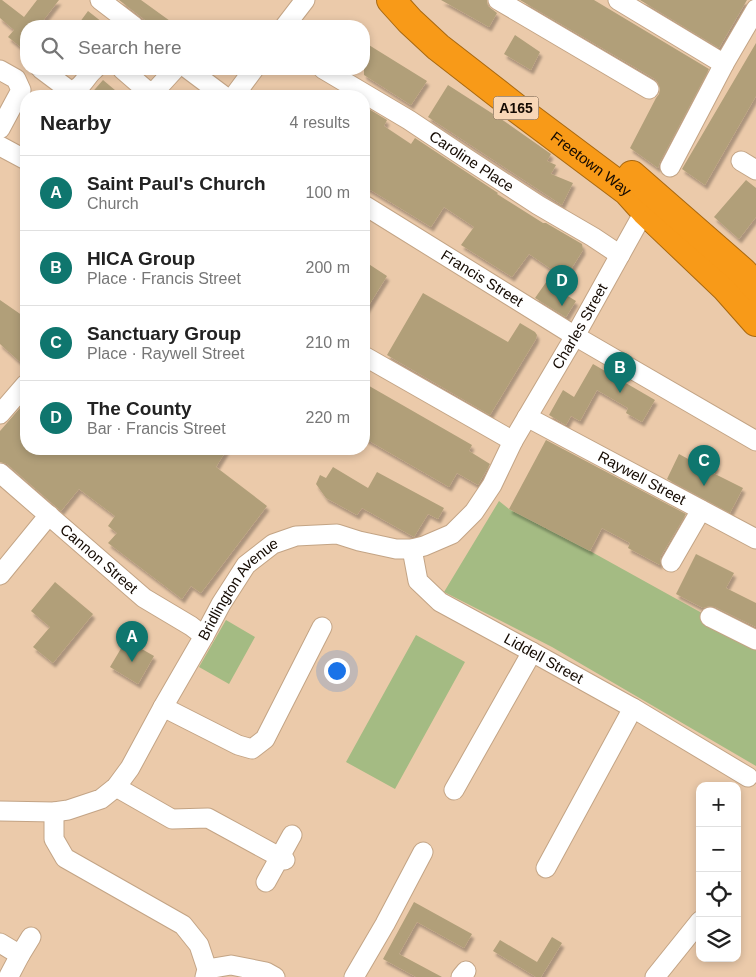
<!DOCTYPE html>
<meta charset="utf-8">
<style>
:root{--surface:#fff;--page:#f6f6f6;--text:#222;--muted:#767676;--line:#e0e0e0;--accent:#0f766e}
body{margin:0;font-family:Arial,sans-serif;background:var(--page);color:var(--text)}
.controls{position:absolute;right:15px;bottom:15px;display:grid;overflow:hidden;border-radius:10px;box-shadow:0 2px 8px #0003}
.controls button{width:45px;height:45px;display:grid;place-items:center;padding:0;border:0;border-bottom:1px solid var(--line);background:var(--surface);color:var(--text);font:25px sans-serif}
.you{position:absolute;left:336px;top:670px;width:18px;height:18px;margin:-12px;border:4px solid #fff;border-radius:50%;background:#1a73e8;box-shadow:0 0 0 8px #1a73e833}
.badge{display:grid;place-items:center;width:32px;height:32px;border-radius:50%;background:var(--accent);color:#fff;font-size:16px;font-weight:700}
.pin{position:absolute;translate:-50% -41px;filter:drop-shadow(0 1px 2px #0008)}
.pin::after{content:'';position:absolute;top:26px;width:18px;height:15px;background:inherit;clip-path:polygon(0 0,100% 0,50% 100%)}
.list{margin:0;padding:0;list-style:none}
h2{display:flex;justify-content:space-between;align-items:center;height:65px;margin:0;padding:0 20px;font-size:21px}
h2 small{font-size:16px;font-weight:400;color:var(--muted)}
.list li{display:grid;grid-template-columns:32px 1fr auto;gap:15px;align-items:center;box-sizing:border-box;height:75px;padding:0 20px;border-top:1px solid var(--line)}
.list b{display:block;font-size:19px;white-space:nowrap}
.list p{margin:0;font-size:16px;white-space:nowrap;color:var(--muted)}
.list em{font-size:16px;font-style:normal;color:var(--muted)}
.icon{flex:none;width:28px;height:28px;fill:none;stroke:currentColor;stroke-width:2;stroke-linecap:round;stroke-linejoin:round}
.map{position:relative;flex:none;width:756px;height:977px;overflow:hidden}
.search{position:absolute;background:var(--surface);box-shadow:0 2px 8px #0003;left:20px;top:20px;width:350px;height:55px;display:flex;align-items:center;gap:12px;box-sizing:border-box;padding:0 18px;border-radius:20px;color:var(--muted);font-size:19px}
.panel{position:absolute;background:var(--surface);box-shadow:0 2px 8px #0003;left:20px;top:90px;width:350px;height:365px;border-radius:20px}
.map>svg:first-child{display:block}
</style>
<div class="map">
<svg width="756" height="977" viewBox="0 0 756 977">
<defs>
<filter id="shadow"><feDropShadow dx="2.5" dy="4.5" stdDeviation="1" flood-color="#0004"/></filter>
</defs>
<rect width="100%" height="100%" fill="#ebcaaa"/>
<path fill="#a4bb83" d="M499,501L509,509L590,551L756,643V766L552,647L444,592Z
M226,620L255,637L229,684L199,667Z
M416,635L465,662L395,789L346,762Z"/>
<path fill="#b19f79" filter="url(#shadow)" d="M0,0H2L24,17L37,0H59L39,26H26V42L22,48L8,37L14,30L0,18Z
M119,0H141L177,26H153Z
M441,0H487L488,6L497,13L489,27Z
M520,0H594L709,69L660,162L658,168L630,148L656,98L659,94L660,89L658,83L655,79Z
M640,0H747L719,48Z
M88,11L107,26H77Z
M515,35L540,52L531,70L504,54Z
M364,42L427,81L411,105L364,75Z
M756,43V96L705,185L682,169Z
M103,80L122,96H89Z
M448,85L504,121L551,154L547,161L556,165L551,174L573,183L562,205L428,117Z
M364,106L387,120L384,126L411,144L415,138L498,193L497,194L543,223H546L582,244L583,250L558,290L576,301L566,317L535,298L554,271L529,254L512,277L461,245L474,227L444,207L431,227L364,186Z
M746,180L756,188V217L739,239L714,217Z
M364,261L387,276L364,313Z
M423,293L508,342L520,323L535,332L537,335L536,339L490,415L387,355Z
M0,300L26,318V355L20,362L0,344Z
M593,364L655,400L642,422L626,413L628,408L597,390L580,421L571,416L566,425L549,415L563,390L574,397Z
M364,383L472,445L469,451L490,464L478,485L457,473L449,487L364,438Z
M26,401V449H227L216,467L267,506L201,593L191,586L182,599L108,543L117,533L108,526L115,516L79,489L61,511L7,464L0,462V431Z
M546,440L686,514L661,556L660,562V565L628,548L630,543L602,528L590,551L509,509Z
M694,452L717,465L713,473L743,488L730,513L667,479L679,454L690,460Z
M333,467L368,488L377,472L444,508L438,519L428,514L414,537L362,508L357,515L326,498L316,484L320,475L326,478Z
M696,554L734,573L726,588L756,603V627L715,607L709,606L703,608L676,594Z
M55,582L93,614L53,663L33,647L50,627L31,611Z
M126,640L154,656L138,684L110,667Z
M414,902L472,934L464,948L417,922L399,954L442,977H416L383,959Z
M552,937L562,943L541,977H536L493,951L500,940L537,962Z"/>
<g fill="none" stroke-linecap="round" stroke-linejoin="round">
<g stroke="#c3a485" stroke-width="21">
<g id="minor">
<path d="M100,0L134,26"/>
<path d="M498,0L649,89"/>
<path d="M618,0L724,64"/>
<path d="M285,26L305,0"/>
<path d="M41,69L69,90C82,91 86,75 95,69"/>
<path d="M122,69L145,89L154,92L175,69"/>
<path d="M188,69L224,96"/>
<path id="s1" d="M323,69L409,120L466,158L538,205L593,237L620,255"/>
<path d="M0,70L16,79L21,90L0,129"/>
<path d="M234,96L254,69"/>
<path d="M0,146L26,160"/>
<path d="M741,161L756,170"/>
<path d="M670,167L724,64L756,9"/>
<path id="s2" d="M364,205L575,336L756,441"/>
<path d="M364,356L513,441"/>
<path d="M0,414L26,384"/>
<path id="s3" d="M527,417L756,539"/>
<path id="s4" d="M0,473L144,598L191,626L204,636"/>
<path id="s5" d="M412,549L418,581L440,602L532,652L633,708L748,777"/>
<path d="M671,562L701,510"/>
<path d="M0,575L49,515"/>
<path d="M710,617L756,640"/>
<path d="M163,707L238,745L252,749L265,739L322,627"/>
<path d="M116,787L172,819L208,818L285,860"/>
<path d="M454,790L532,652"/>
<path id="s6" d="M0,811L54,812L68,810L101,799L116,787L130,768L163,707L204,636L221,604L246,565L273,544L296,536L337,534L359,541L396,549H412L424,546L452,534L474,512L492,485L513,441L575,336L650,201"/>
<path d="M54,812V839L65,858L183,925L199,945L207,969L205,977"/>
<path d="M546,868L633,708"/>
<path d="M266,882L292,835"/>
<path d="M0,943L20,955"/>
<path d="M207,969L231,965L266,972L275,977"/>
<path d="M9,976L20,955L31,937"/>
<path d="M354,977L385,924L423,852"/>
<path d="M461,977L466,971"/>
<path d="M655,977L700,921"/>
</g>
</g>
<g stroke="#a86810" stroke-width="30">
<g id="highway">
<path id="s7" d="M391,0L410,21L438,47L515,107L627,191L645,211L725,287L756,322"/>
<path d="M632,175L743,272L756,287"/>
</g>
</g>
<use href="#minor" stroke="#fff" stroke-width="19"/>
<use href="#highway" stroke="#f89a18" stroke-width="28"/>
</g>
<g text-anchor="middle" stroke-width="5" stroke-linejoin="round" paint-order="stroke">
<rect fill="#f8d7b7" stroke="#584838" stroke-width="1" x="493.5" y="96.5" width="45" height="23" rx="4"/>
<g font-size="14" font-weight="bold" fill="#140a02">
<text x="516" y="113">A165</text>
</g>
<g font-size="15" fill="#140a02" stroke="#f8d7b7">
<text dy="5" stroke="none"><textPath href="#s1" startOffset="175">Caroline Place</textPath></text>
<text dy="5" stroke="none"><textPath href="#s7" startOffset="259">Freetown Way</textPath></text>
<text dy="5" stroke="none"><textPath href="#s2" startOffset="139">Francis Street</textPath></text>
<text dy="5" stroke="none"><textPath href="#s6" startOffset="844">Charles Street</textPath></text>
<text dy="5" stroke="none"><textPath href="#s3" startOffset="130">Raywell Street</textPath></text>
<text dy="5" stroke="none"><textPath href="#s4" startOffset="131">Cannon Street</textPath></text>
<text dy="5" stroke="none"><textPath href="#s6" startOffset="356">Bridlington Avenue</textPath></text>
<text dy="5" stroke="none"><textPath href="#s5" startOffset="181">Liddell Street</textPath></text>
</g>
</g>
</svg>
<div class="controls">
<button>+</button>
<button>−</button>
<button><svg class="icon" aria-label="locate" viewBox="0 0 24 24"><circle cx="12" cy="12" r="6"/><path d="M12 2v4M12 18v4M2 12h4M18 12h4"/></svg></button>
<button><svg class="icon" aria-label="layers" viewBox="0 0 24 24"><path d="M12 4l9 5-9 5-9-5zM3 14l9 5 9-5"/></svg></button>
</div>
<div class="you"></div>
<div class="pin badge" style="left:132px;top:662px">A</div>
<div class="pin badge" style="left:620px;top:393px">B</div>
<div class="pin badge" style="left:704px;top:486px">C</div>
<div class="pin badge" style="left:562px;top:306px">D</div>
<div class="search"><svg class="icon" aria-label="search" viewBox="0 0 24 24"><circle cx="10" cy="10" r="6"/><path d="M15 15l6 6"/></svg>Search here</div>
<section class="panel">
<h2>Nearby<small>4 results</small></h2>
<ul class="list">
<li><span class="badge">A</span><div><b>Saint Paul's Church</b><p>Church</p></div><em>100 m</em></li>
<li><span class="badge">B</span><div><b>HICA Group</b><p>Place · Francis Street</p></div><em>200 m</em></li>
<li><span class="badge">C</span><div><b>Sanctuary Group</b><p>Place · Raywell Street</p></div><em>210 m</em></li>
<li><span class="badge">D</span><div><b>The County</b><p>Bar · Francis Street</p></div><em>220 m</em></li>
</ul>
</section>
</div>
